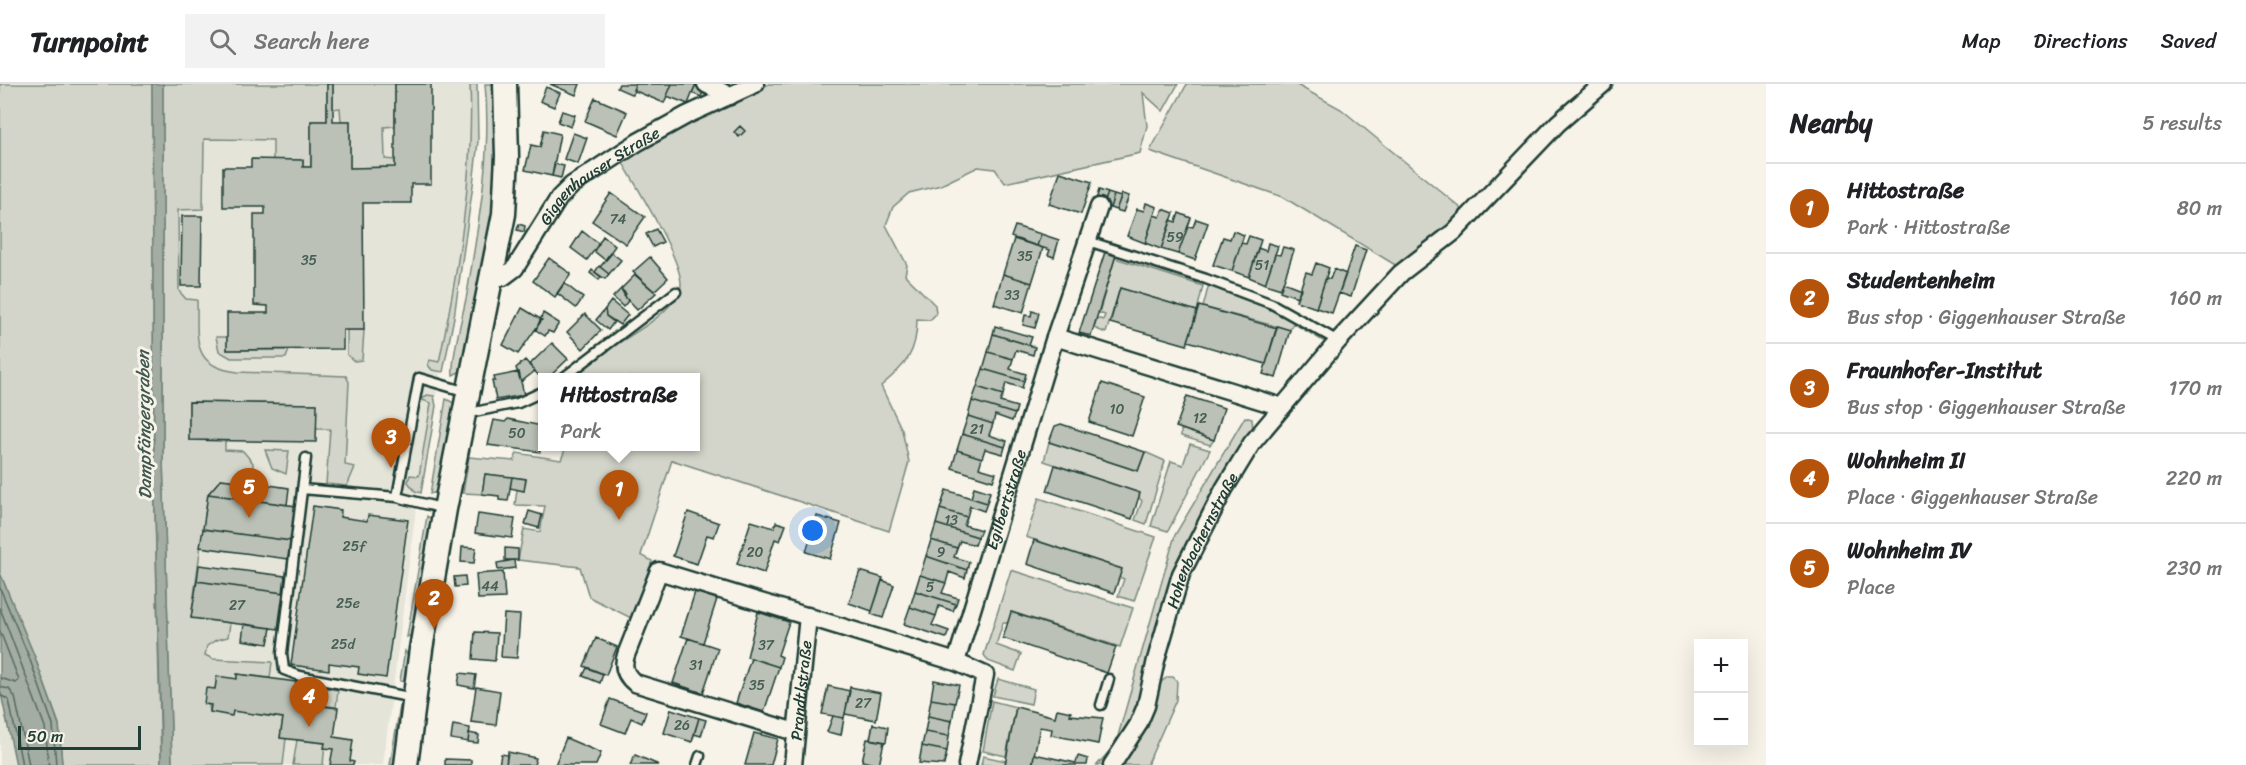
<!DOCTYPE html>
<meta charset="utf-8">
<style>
:root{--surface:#fff;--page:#f2f2f2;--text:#202124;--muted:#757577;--line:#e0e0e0;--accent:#b45309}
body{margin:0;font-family:Sriracha,sans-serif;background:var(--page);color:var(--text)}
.controls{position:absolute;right:18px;bottom:18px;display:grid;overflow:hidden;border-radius:0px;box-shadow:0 6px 24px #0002}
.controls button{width:54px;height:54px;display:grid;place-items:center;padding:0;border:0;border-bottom:2px solid var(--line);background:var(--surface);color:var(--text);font:30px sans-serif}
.scale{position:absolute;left:18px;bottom:15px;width:123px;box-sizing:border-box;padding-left:6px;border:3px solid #1f3d34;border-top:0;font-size:16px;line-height:21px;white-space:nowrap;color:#1f3d34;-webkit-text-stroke:4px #f7f3e8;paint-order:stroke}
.you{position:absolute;left:813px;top:447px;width:21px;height:21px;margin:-15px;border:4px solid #fff;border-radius:50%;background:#1a73e8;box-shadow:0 0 0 9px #1a73e833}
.badge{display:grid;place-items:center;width:39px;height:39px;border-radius:50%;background:var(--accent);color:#fff;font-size:20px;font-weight:700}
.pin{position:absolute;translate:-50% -50px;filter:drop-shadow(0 2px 3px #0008)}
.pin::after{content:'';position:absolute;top:32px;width:21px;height:18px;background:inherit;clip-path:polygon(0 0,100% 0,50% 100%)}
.popup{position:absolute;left:538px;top:289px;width:162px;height:78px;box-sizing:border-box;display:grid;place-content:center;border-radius:0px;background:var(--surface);filter:drop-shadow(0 2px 4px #0005);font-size:20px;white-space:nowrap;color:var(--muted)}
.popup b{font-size:22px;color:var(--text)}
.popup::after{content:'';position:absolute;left:50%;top:100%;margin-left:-12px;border:12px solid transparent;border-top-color:var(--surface)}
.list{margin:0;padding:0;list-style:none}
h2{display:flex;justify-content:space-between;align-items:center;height:78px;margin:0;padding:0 24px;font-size:26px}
h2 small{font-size:20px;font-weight:400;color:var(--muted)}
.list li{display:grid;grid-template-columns:39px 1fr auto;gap:18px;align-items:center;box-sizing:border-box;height:90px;padding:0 24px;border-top:2px solid var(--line)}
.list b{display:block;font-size:22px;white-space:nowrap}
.list p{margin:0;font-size:20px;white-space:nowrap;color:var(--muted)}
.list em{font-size:20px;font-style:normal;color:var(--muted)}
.icon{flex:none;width:33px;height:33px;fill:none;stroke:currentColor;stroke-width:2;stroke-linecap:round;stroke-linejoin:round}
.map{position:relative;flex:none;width:1766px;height:681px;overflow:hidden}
header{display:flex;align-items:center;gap:36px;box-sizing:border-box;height:84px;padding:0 30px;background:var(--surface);border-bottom:2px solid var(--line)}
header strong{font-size:28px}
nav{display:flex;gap:33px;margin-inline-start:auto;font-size:21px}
.search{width:420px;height:54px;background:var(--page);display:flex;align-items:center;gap:15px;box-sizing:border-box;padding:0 21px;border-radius:0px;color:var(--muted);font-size:22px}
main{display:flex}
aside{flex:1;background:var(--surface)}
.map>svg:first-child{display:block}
</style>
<header>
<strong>Turnpoint</strong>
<div class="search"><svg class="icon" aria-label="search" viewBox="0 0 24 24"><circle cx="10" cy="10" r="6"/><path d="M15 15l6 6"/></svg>Search here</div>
<nav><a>Map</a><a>Directions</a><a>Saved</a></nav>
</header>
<main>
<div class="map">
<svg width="1766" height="681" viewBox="0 0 1766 681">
<rect width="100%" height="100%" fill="#f7f3e8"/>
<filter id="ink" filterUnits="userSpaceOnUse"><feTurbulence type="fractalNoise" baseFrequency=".0167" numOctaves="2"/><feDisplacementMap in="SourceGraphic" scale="12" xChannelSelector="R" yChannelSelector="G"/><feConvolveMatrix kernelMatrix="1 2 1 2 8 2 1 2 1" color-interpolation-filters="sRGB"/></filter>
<g filter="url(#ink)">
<path fill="#e5e4d9" d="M178,0H474V49L452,227L418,410L383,681H181L171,266Z
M0,605L12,657L16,681H0Z"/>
<path fill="#d3d5ca" stroke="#79897f" stroke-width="1.5" d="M0,0H152L154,385L161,681H62L59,640L34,571L0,489Z
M163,0H327V37H311V83H303V76H273V56L204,55L203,125L178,126L179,207L186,215L197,216C198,254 190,283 238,288L346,292L349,298L345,381L355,383L347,402L326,400L330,345H316V320L189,318V356L225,357V366L243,367L253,379L252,399L221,395L208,410L191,533L230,539L228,553L216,556L207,562L205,571L213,575L272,578L270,594L238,590L237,595L217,593L215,605L206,604L210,628L231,632L233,627L283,634L280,653L286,654L283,681H172L163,375Z
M333,0H395V42L384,43L385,75L395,76V83L350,84V37H341L340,24L333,25Z
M470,0H477L478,57L473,101L454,233L443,288L432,286L428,281L430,276L439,278C458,188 474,92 470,0Z
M485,0H497C498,49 498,99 490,147C483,194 471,241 461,287L453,291C451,273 463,231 467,210C478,143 492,69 485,0Z
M769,0H1178L1163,27L1143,9L1147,42L1140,69L1005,99L995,85L978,83L941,101L909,109L893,123L886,141L907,181L905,191L935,221L936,230L930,236L917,235C917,270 906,280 881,302L902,346L909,378L889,447L672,376L641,471L652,477L631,534L589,513L580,483L518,476L524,445L540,448L545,422L515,421L517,405L524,406L526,395L485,390L482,410L463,409L469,373L514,377L517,369L561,376L566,363L696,362V294L575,293C582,287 588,281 595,275C619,256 668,235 680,206C689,186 635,100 623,79L657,53Z
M1187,0H1295L1341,25L1462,125L1448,141L1397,182L1283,113L1150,67Z
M1115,174L1203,202L1197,227L1120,204L1106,249L1094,244L1097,234L1103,236L1105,231L1099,229Z
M1209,200L1288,232L1325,253L1323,257L1293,239L1290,246L1203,223Z
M347,246H364L362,276L354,277L347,271Z
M216,253H227V266H289L286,274H231L219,267Z
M427,311L434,312L436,322L421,409L415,407L408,398L410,391L419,392L431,319L422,316Z
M446,315L454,319L455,325L437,408L430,410Z
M1245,333L1252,335L1253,345L1233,375L1134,637L1106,681H1097L1113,663L1118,652L1175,451Z
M1181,345L1214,356L1210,361L1181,352Z
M1049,358L1138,387L1145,368L1165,377L1146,440L1135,436L1142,417L1139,414L1140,409L1044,377Z
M1190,360L1210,366L1168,447L1151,442L1171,377L1183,381Z
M265,366L289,367L286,390L272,384Z
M1039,414L1156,453L1134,517L1118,512L1124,495L1119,493L1122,485L1026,453Z
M427,432L433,436L414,550L407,553Z
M1011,486L1133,524L1120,563L1012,528L1008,539H1003L996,561L1021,570L1015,587L988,577L984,571Z
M405,567L410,574L405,598L400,597Z
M1168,593H1173L1177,597L1176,616L1147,681H1122L1138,659L1161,598Z
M998,595L1034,605L1031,620L993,612Z
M306,602L338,606L336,623L304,619Z
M992,617L1016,623L1006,672L983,667Z
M400,622L402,624L397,681H390Z
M297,656L325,659L323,681H293Z
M983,672L1006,677L1005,681H981Z"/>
<path fill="#a4ada3" stroke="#6f8077" stroke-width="1.5" d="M152,0H163V375L172,681H161V653L154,385Z
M0,489L34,571L59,641L62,681H16L0,605Z"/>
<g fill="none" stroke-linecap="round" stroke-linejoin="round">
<path stroke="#546a60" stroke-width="1.5" d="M0,504L29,573L53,641L56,681
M0,524L45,643L49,681
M0,547L19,596L16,599L0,594
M0,603L9,605L15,613L29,681
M0,611L9,616L22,681"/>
</g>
<path fill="#bbc1b6" stroke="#1f3d34" stroke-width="1.5" d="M327,0H333V37H350V84L395,83V0H431V100H411V119H363L364,246H343V265L227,266V229H268V222L254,221V130H265V123H223V83H251V75L303,76V83H311V37H327Z
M550,0H580L576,11Z
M619,0H635L633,11L617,4Z
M635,0H672L664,19L633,6Z
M672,0H696L688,20L667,12Z
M696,0L705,3L701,13L692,9Z
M546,3L560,9L554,23L540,17Z
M595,14L627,28L617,51L585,37Z
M562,27L575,31L571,43L558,38Z
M740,42L745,47L739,53L734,48Z
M544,46L560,50L552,92L525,86L531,61L540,63Z
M573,49L587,54L578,80L564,75Z
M555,80L564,82L561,94L552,92Z
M1060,88L1092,98L1081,130L1049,120Z
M1099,106L1108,109L1103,122L1095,119Z
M611,109L645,133L626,160L592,137Z
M1108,109L1114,111L1110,124L1103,122Z
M1122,110L1129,112L1123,128L1116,126Z
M1114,111L1121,113L1116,126L1110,124Z
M1146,119L1157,123L1145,159L1127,152L1137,125L1144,127Z
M1163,125L1174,129L1161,165L1145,159L1154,131L1160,133Z
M1179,129L1191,134L1178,170L1161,165L1171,136L1176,138Z
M182,132H202L201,202H181Z
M1196,135L1208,139L1195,176L1178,170L1188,142L1193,143Z
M519,140L525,142L524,148L517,146Z
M1015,142L1041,150L1037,162L1011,153Z
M656,145L663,158L653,163L646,150Z
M582,147L599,160L587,176L571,164Z
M1233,147L1244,151L1232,187L1213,181L1223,153L1230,155Z
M1041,150L1059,156L1054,173L1048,171L1050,166L1037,162Z
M603,152L615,162L605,176L594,167Z
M1249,152L1261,156L1249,193L1232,187L1241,159L1246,160Z
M1014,155L1043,164L1032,199L1003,190Z
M1268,159L1278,162L1265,200L1249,193L1258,164L1266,167Z
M1355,162L1366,166L1351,213L1339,209Z
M1283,163L1294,166L1281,205L1265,200L1275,170L1280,171Z
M1105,168L1116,171L1091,252L1079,249Z
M612,169L621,176L609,190L600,183Z
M650,173L668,194L654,207L633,188Z
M549,174L571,190L555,213L533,197Z
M1316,179L1329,184L1316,224L1296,217L1306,188L1312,190Z
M599,182L609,190L605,195L595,188Z
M1334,185L1346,190L1332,229L1316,224L1326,194L1330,195Z
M592,186L601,193L599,196L590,189Z
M1003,190L1032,199L1023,229L994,220Z
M635,191L656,209L637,226L624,212L626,210L621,205Z
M1283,198L1301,205L1297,213L1280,207Z
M564,199L583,214L576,224L557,209Z
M1120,204L1197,227L1187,261L1110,239Z
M621,205L628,217L623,223L613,213Z
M611,217L628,231L620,241L606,232L605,225Z
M1199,222L1277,244L1266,280L1188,257Z
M522,224L542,236L518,270L503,261Z
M605,225L606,232L614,238L608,246L596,236Z
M1032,227L1039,229L1035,244L1023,241L1025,231L1031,232Z
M543,229L559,239L553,249L548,247L545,252L536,246Z
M585,230L601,246L583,265L567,248Z
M995,242L1032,253L1029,261L993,250Z
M1277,242L1290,246L1276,294L1263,290Z
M993,250L1035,263L1033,271L1016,266L1013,275L988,268Z
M552,259L568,275L548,294L542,295L529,281Z
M988,268L1013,275L1010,285L1026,290L1024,297L983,285Z
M525,276L535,287L521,298L516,284Z
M983,285L1024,297L1022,304L1006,299L1003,311L977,303Z
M519,288L524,311L496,316L492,297H495L494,293Z
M1102,299L1145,313L1132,352L1089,338Z
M977,303L1003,311L1000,318L1017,323L1015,330L972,317Z
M1187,312L1224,324L1214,356L1176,343Z
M972,317L1015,330L1012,337L995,331L993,340L968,332Z
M189,318L317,320L316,358L189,356Z
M968,332L993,340L989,351L1007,357L1005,363L962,350Z
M508,335L542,342L540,368L488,361L494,336L505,338Z
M1061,340L1145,368L1138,387L1049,358L1055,342Z
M962,350L1005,363L1003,370L985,365L982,374L957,366Z
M957,366L982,374L979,384L996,389L993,397L952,384Z
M1055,381L1140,409L1132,435L1047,407Z
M485,390L512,393L508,417L499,416V412L482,410Z
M512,393L526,395L524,407L510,404Z
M221,395L252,399L249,416L208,410Z
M262,400L289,404L287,421L260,417Z
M974,403L990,408L987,419L971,414Z
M946,406L987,419L984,427L970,422L967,433L940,425Z
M208,410L296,422L291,457L203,445Z
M313,422L341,426L340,433L367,437L368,431L408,436L386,594L358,590L359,583L329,579V586L291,581Z
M940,425L967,433L964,441L981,446L978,453L936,440Z
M529,427L542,431L539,444L525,440Z
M688,428L719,439L714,453L707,451L697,480L673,472Z
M478,430L515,435L512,454L475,449Z
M817,432L841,439L830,475L806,468Z
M751,437L774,444L776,438L786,441L780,457L775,455L764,489L737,480Z
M936,440L978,453L975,461L960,457L957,464L931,456Z
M203,445L291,457L288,475L200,463Z
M931,456L957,464L954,473L969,478L967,486L926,472Z
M1034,456L1122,485L1114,509L1027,480Z
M462,463L476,464L474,479L461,478Z
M505,464L518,465V476H505Z
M926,472L967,486L965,494L949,488L946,499L920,491Z
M514,476L515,484L498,486L497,479Z
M199,481L285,492L283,509L197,497Z
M860,487L883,494L872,527L849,519Z
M503,488L505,514L478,515L476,490Z
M920,491L946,499L942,509L958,514L956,520L915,507Z
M465,492L466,502L455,503L454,493Z
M882,496L894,501L883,534L871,530Z
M197,497L283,509L278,545L191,534Z
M915,507L956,520L953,527L939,522L936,532L910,523Z
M695,508L717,515L703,559L681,552Z
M910,523L936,532L932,541L949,547L946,554L904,540Z
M758,528L789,538L778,571L782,573L779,583L747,573Z
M1011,528L1116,563L1107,589L1003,554Z
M504,530L520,531L517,574L501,573Z
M244,540L271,544L268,560L242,556Z
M475,548L497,549L495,577L473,575Z
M596,554L617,563L606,591L584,582Z
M688,554L718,564L703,609L673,599Z
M751,574L779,583L764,628L736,619Z
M587,584L603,590L600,599L583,592Z
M460,589L476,591L474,604L458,601Z
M237,590L296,598L293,618L338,624L334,653L353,656L350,677L354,678L353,681H330L333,665L324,664L325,659L280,654L283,634L233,627L232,632L210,628L211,621L204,620L206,604L215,605L217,592L237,595Z
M934,596L959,601L955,619L931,615Z
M828,602L850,607L844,634L822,630Z
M476,603L500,607L496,641L471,638Z
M850,603L881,609L876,636L845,630Z
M610,615L646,628L642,639L631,634L625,649L601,640Z
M931,615L955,619L952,637L928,632Z
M1016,623L1055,633L1057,625L1071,628L1070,631L1103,634L1098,660L1051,651L1052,645L1040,643L1032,681H1005Z
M671,625L699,634L692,658L664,649Z
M833,632L844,634L841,651L827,648Z
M928,632L952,637L949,652L925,648Z
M699,634L706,636L701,652L694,650Z
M873,640L888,643L886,658L870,655Z
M453,641L470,644L468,658L451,655Z
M925,648L949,652L947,667L922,662Z
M469,649L479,651L478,659L468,658Z
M754,649L778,655L771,681H745Z
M566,654L601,669L596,681H555Z
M867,655L884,658L879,681L862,677Z
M922,662L947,667L944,681L919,679Z
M508,668L536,674L534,681H506Z
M501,670L507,671L506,681H499Z
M1034,670L1076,679L1078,672L1088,675L1087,681H1042L1033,679Z
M635,671L659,681H630Z
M445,675L471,676V681H445Z"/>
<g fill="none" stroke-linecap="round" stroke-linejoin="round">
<g stroke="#1f3d34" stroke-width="13">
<path id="service" d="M1088,157L1206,195L1272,220L1338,257
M563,294L676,208
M465,330L518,319L542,308
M306,374L282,569L284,586L300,592L414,614
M302,405L397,413L445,425
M397,413L419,294L467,308
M1101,621L1109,595
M697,681L700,672"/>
</g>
<g stroke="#1f3d34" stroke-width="21">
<g id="minor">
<path d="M706,0L730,12"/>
<path id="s1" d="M493,192L503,193L515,184L559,114L572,101L638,58L687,31L755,0"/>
<path d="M1055,253L1099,123"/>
<path id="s2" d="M956,578L1055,253L1282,323"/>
<path d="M795,648L635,599C625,591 622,583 626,571L659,487L956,578L985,591L967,681"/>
<path id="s3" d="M793,681L808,532"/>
<path id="s4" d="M1112,681L1138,641L1146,622L1156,576L1181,490L1224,405L1252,359L1338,257L1401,189L1454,148L1558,39L1603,0"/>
</g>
</g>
<g stroke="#1f3d34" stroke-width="27">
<path id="secondary" d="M406,681L421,565L445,425L504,130L507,72L505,0"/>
</g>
<use href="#service" stroke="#f7f3e8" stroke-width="8"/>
<use href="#minor" stroke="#f7f3e8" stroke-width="16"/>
<use href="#secondary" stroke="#f7f3e8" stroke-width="22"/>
</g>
</g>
<g text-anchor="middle" stroke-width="6" stroke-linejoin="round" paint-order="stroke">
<g font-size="14" fill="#465e54">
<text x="618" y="140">74</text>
<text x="1175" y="158">59</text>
<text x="1025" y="177">35</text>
<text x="309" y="181">35</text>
<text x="1262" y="186">51</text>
<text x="1012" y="216">33</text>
<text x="1117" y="330">10</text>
<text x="1200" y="339">12</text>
<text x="977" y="350">21</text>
<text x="517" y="354">50</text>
<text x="951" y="441">13</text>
<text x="354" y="467">25f</text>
<text x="755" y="473">20</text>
<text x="941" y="473">9</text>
<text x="490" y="507">44</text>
<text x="930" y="508">5</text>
<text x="348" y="524">25e</text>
<text x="237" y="526">27</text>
<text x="343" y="565">25d</text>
<text x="766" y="566">37</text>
<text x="696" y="586">31</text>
<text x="757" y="606">35</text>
<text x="863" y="624">27</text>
<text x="682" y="646">26</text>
</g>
<g font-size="16" fill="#1f3d34" stroke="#f7f3e8">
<text dy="6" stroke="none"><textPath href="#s1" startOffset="153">Giggenhauser Straße</textPath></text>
<text dy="6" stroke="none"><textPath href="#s2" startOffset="170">Egilbertstraße</textPath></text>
<text dy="6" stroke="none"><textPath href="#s4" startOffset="244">Hohenbachernstraße</textPath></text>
<text dy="6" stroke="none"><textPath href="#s3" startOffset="75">Prandtlstraße</textPath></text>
</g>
<g font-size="18" font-style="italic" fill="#405950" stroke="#f7f3e8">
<text transform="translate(144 341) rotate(-91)" y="6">Dampfängergraben</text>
</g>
</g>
</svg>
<div class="controls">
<button>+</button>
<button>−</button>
</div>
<div class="scale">50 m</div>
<div class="you"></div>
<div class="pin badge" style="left:619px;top:436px">1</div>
<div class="popup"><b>Hittostraße</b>Park</div>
<div class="pin badge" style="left:434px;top:545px">2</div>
<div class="pin badge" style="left:391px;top:384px">3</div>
<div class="pin badge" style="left:309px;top:643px">4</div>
<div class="pin badge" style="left:249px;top:434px">5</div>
</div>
<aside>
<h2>Nearby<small>5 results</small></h2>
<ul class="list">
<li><span class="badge">1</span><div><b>Hittostraße</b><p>Park · Hittostraße</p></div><em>80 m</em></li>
<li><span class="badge">2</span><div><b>Studentenheim</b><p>Bus stop · Giggenhauser Straße</p></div><em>160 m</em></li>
<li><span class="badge">3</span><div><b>Fraunhofer-Institut</b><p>Bus stop · Giggenhauser Straße</p></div><em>170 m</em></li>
<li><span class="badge">4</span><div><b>Wohnheim II</b><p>Place · Giggenhauser Straße</p></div><em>220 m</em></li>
<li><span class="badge">5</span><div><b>Wohnheim IV</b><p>Place</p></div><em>230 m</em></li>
</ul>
</aside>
</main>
